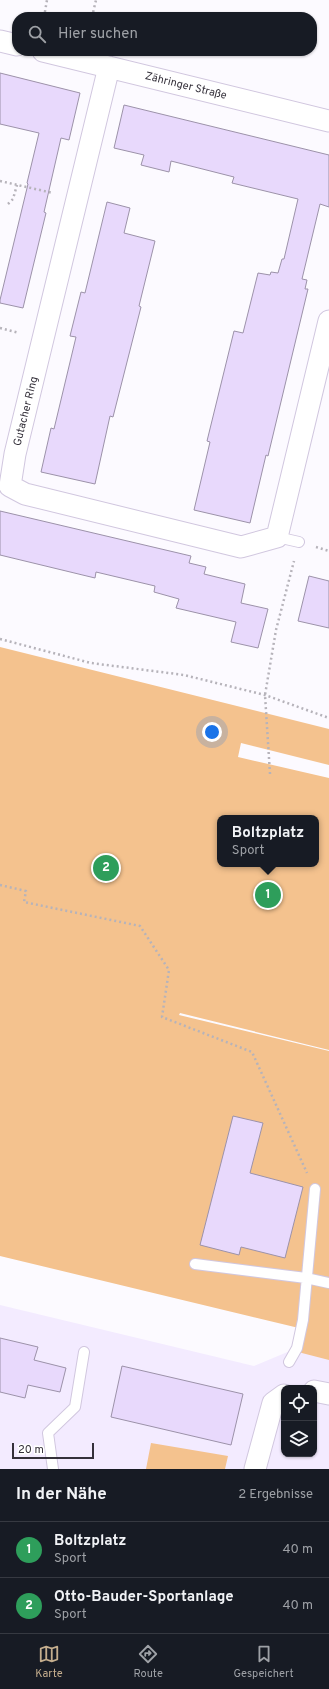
<!DOCTYPE html>
<html lang="de">
<meta charset="utf-8">
<style>
:root{--surface:#171b24;--page:#242831;--text:#f1f3f6;--muted:#9ea1a6;--line:#363941;--accent:#c5ae8e}
body{margin:0;font-family:Overpass,sans-serif;background:var(--page);color:var(--text)}
.controls{position:absolute;right:12px;bottom:12px;display:grid;overflow:hidden;border-radius:8px;box-shadow:0 1px 3px #0004}
.controls button{width:36px;height:36px;display:grid;place-items:center;padding:0;border:0;border-bottom:1px solid var(--line);background:var(--surface);color:var(--text);font:20px sans-serif}
.scale{position:absolute;left:12px;bottom:10px;width:82px;box-sizing:border-box;padding-left:4px;border:2px solid #34303a;border-top:0;font-size:11px;line-height:14px;white-space:nowrap;color:#34303a;-webkit-text-stroke:3px #fff;paint-order:stroke}
.you{position:absolute;left:212px;top:732px;width:14px;height:14px;margin:-10px;border:3px solid #fff;border-radius:50%;background:#1a73e8;box-shadow:0 0 0 6px #1a73e833}
.badge{display:grid;place-items:center;width:26px;height:26px;border-radius:50%;background:var(--accent);color:#fff;font-size:13px;font-weight:700}
.pin{position:absolute;translate:-50% -50%;border:2px solid #fff;box-shadow:0 1px 4px #0006}
.popup{position:absolute;left:217px;top:815px;width:102px;height:52px;box-sizing:border-box;display:grid;place-content:center;border-radius:8px;background:var(--surface);filter:drop-shadow(0 1px 3px #0005);font-size:13px;white-space:nowrap;color:var(--muted)}
.popup b{font-size:15px;color:var(--text)}
.popup::after{content:'';position:absolute;left:50%;top:100%;margin-left:-8px;border:8px solid transparent;border-top-color:var(--surface)}
.list{margin:0;padding:0;list-style:none}
h2{display:flex;justify-content:space-between;align-items:center;height:52px;margin:0;padding:0 16px;font-size:17px}
h2 small{font-size:13px;font-weight:400;color:var(--muted)}
.list li{display:grid;grid-template-columns:26px 1fr auto;gap:12px;align-items:center;box-sizing:border-box;height:56px;padding:0 16px;border-top:1px solid var(--line)}
.list b{display:block;font-size:15px;white-space:nowrap}
.list p{margin:0;font-size:13px;white-space:nowrap;color:var(--muted)}
.list em{font-size:13px;font-style:normal;color:var(--muted)}
.icon{flex:none;width:22px;height:22px;fill:none;stroke:currentColor;stroke-width:2;stroke-linecap:round;stroke-linejoin:round}
.map{position:relative;flex:none;width:329px;height:1469px;overflow:hidden}
.search{position:absolute;background:var(--surface);box-shadow:0 1px 3px #0004;left:12px;right:12px;top:12px;height:44px;display:flex;align-items:center;gap:10px;box-sizing:border-box;padding:0 14px;border-radius:16px;color:var(--muted);font-size:15px}
.sheet{height:164px;background:var(--surface)}
nav{display:flex;justify-content:space-around;align-items:center;box-sizing:border-box;height:56px;border-top:1px solid var(--line);background:var(--surface);font-size:11px;color:var(--muted)}
nav a{display:grid;justify-items:center;gap:2px}
nav .on{color:var(--accent)}
.map>svg:first-child{display:block}
</style>
<div class="map">
<svg width="329" height="1469" viewBox="0 0 329 1469">
<rect width="100%" height="100%" fill="#fcfaff"/>
<path fill="#f3ebff" fill-rule="evenodd" d="M0,1305L254,1366L297,1348L329,1356V1469H0ZM284,1388H314V1454H284Z"/>
<path fill="#f4c28e" fill-rule="evenodd" d="M0,647L329,729V765L241,743L238,757L329,778V1050L180,1013L179,1015L329,1051V1360L298,1352L303,1329L0,1256ZM220,818H316V864H220Z
M151,1443L228,1456L225,1469H146Z"/>
<path fill="#e8d9fc" stroke="#9c92a9" d="M0,73L80,93L69,140L61,138L44,212L46,213L23,308L0,303V300L28,184L27,183L39,133L0,124Z
M124,105L329,155V207L320,204L302,279L307,280L305,289H308L268,456L266,455L250,523L194,510L210,442L207,441L234,331L243,333L258,273L270,275L271,272L278,273L282,259H284L298,199L232,183L234,177L171,161L169,172L141,165L144,155L114,148Z
M107,202L130,208L124,233L155,241L139,306L141,307L113,417L110,416L95,484L41,472L51,428L54,429L76,337L70,336L81,292L85,293Z
M0,511L191,556L189,563L206,567L204,574L245,584L241,603L268,609L258,648L231,642L236,622L176,608L179,599L154,592L155,586L96,572L95,578L0,555Z
M309,576L329,581V628L298,621Z
M233,1116L263,1123L250,1173L303,1187L285,1258L241,1247L239,1255L200,1245Z
M0,1338L38,1347L34,1360L66,1368L60,1392L28,1385L25,1398L0,1392Z
M122,1366L243,1394L231,1445L111,1417Z"/>
<g fill="none" stroke-linecap="round" stroke-linejoin="round">
<g stroke="#d1c7df" stroke-width="12">
<path id="lane" d="M277,537L299,542
M195,1264L306,1278L329,1283
M289,1362L297,1348L303,1320L315,1189
M53,1469L48,1433L75,1407L84,1352"/>
</g>
<g stroke="#d1c7df" stroke-width="23">
<path id="street" d="M0,41L17,45
M43,51L329,121
M109,67L15,454L10,486L25,494L241,547L277,537L329,321
M314,1391L329,1394
M255,1469L273,1403L284,1395"/>
</g>
<path stroke="#b6b3ba" stroke-width="2.5" stroke-dasharray="2 3" stroke-linecap="butt" d="M44,17L47,0
M92,17L96,0
M0,181L53,193
M8,204L13,199L17,185
M0,328L19,333
M316,547L329,551
M0,639L91,663L184,675L265,695L329,718
M270,774L265,695L276,630L294,561
M0,885L26,891L24,902L140,926L169,970L162,1017L252,1052L307,1173"/>
<use href="#lane" stroke="#fff" stroke-width="10"/>
<use href="#street" stroke="#fff" stroke-width="21"/>
</g>
<g text-anchor="middle" stroke-width="3" stroke-linejoin="round" paint-order="stroke">
<g font-size="11" fill="#34303a" stroke="#fff">
<text transform="translate(186 85) rotate(14)" y="4">Zähringer Straße</text>
<text transform="translate(25 411) rotate(-76)" y="4">Gutacher Ring</text>
</g>
</g>
</svg>
<div class="controls">
<button><svg class="icon" aria-label="locate" viewBox="0 0 24 24"><circle cx="12" cy="12" r="6"/><path d="M12 2v4M12 18v4M2 12h4M18 12h4"/></svg></button>
<button><svg class="icon" aria-label="layers" viewBox="0 0 24 24"><path d="M12 4l9 5-9 5-9-5zM3 14l9 5 9-5"/></svg></button>
</div>
<div class="scale">20 m</div>
<div class="you"></div>
<div class="pin badge" style="left:268px;top:895px;background:#2e9e5b">1</div>
<div class="popup"><b>Boltzplatz</b>Sport</div>
<div class="pin badge" style="left:106px;top:868px;background:#2e9e5b">2</div>
<div class="search"><svg class="icon" aria-label="search" viewBox="0 0 24 24"><circle cx="10" cy="10" r="6"/><path d="M15 15l6 6"/></svg>Hier suchen</div>
</div>
<section class="sheet">
<h2>In der Nähe<small>2 Ergebnisse</small></h2>
<ul class="list">
<li><span class="badge" style="background:#2e9e5b">1</span><div><b>Boltzplatz</b><p>Sport</p></div><em>40 m</em></li>
<li><span class="badge" style="background:#2e9e5b">2</span><div><b>Otto-Bauder-Sportanlage</b><p>Sport</p></div><em>40 m</em></li>
</ul>
</section>
<nav>
<a class="on"><svg class="icon" aria-label="map" viewBox="0 0 24 24"><path d="M3 6l6-2 6 2 6-2v14l-6 2-6-2-6 2zM9 4v14M15 6v14"/></svg>Karte</a>
<a><svg class="icon" aria-label="directions" viewBox="0 0 24 24"><path d="M12 3l9 9-9 9-9-9zM9 14v-3h6M13 9l2 2-2 2"/></svg>Route</a>
<a><svg class="icon" aria-label="saved" viewBox="0 0 24 24"><path d="M7 4h10v16l-5-4-5 4z"/></svg>Gespeichert</a>
</nav>
